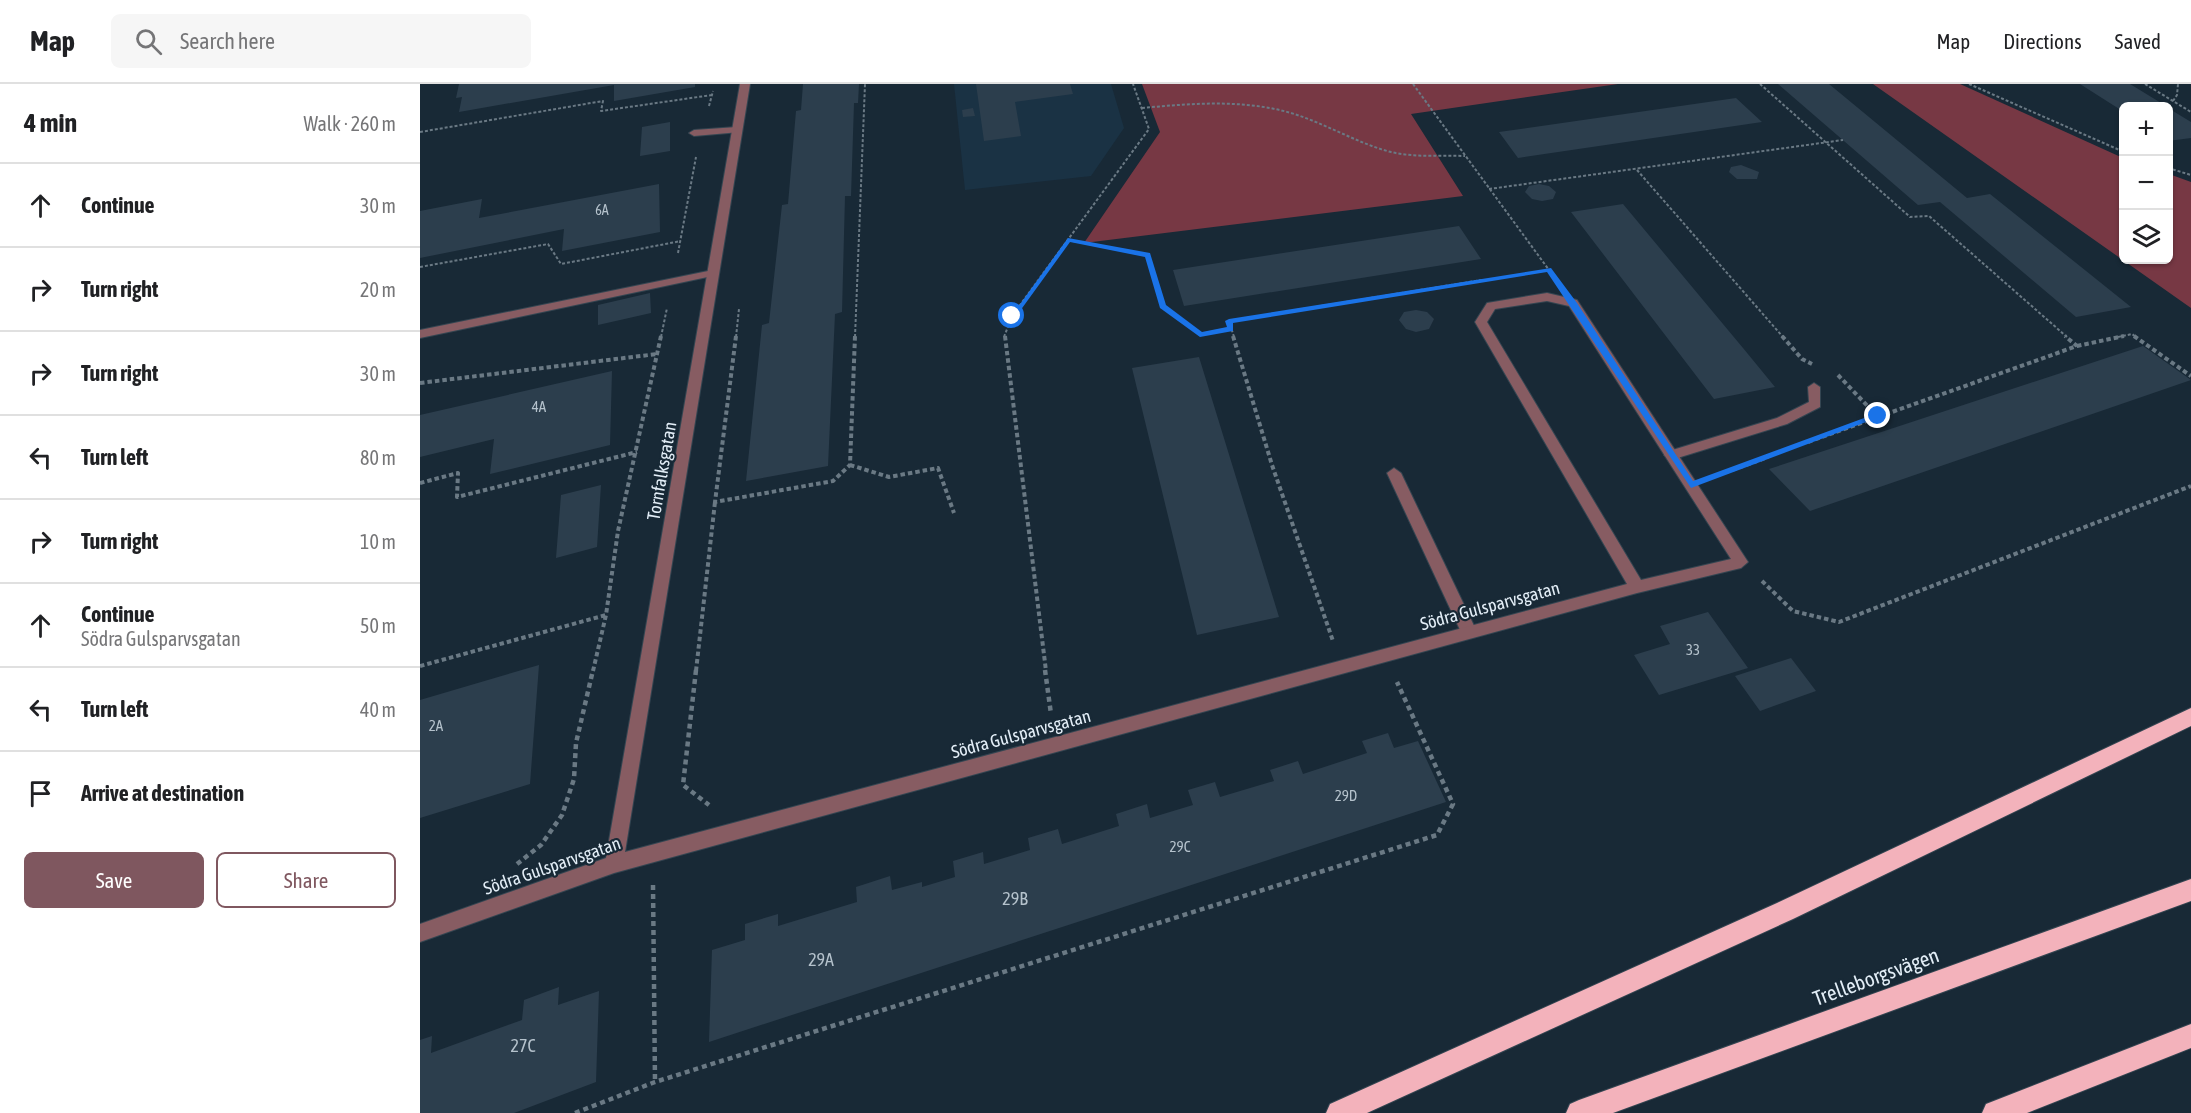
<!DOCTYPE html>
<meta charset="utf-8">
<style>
:root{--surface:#fff;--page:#f6f6f6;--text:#202124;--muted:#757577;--line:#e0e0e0;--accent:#7f575f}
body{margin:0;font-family:"Asap Condensed",sans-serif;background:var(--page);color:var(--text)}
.controls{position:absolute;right:18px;top:18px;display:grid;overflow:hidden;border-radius:9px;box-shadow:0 2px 4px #0004}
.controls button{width:54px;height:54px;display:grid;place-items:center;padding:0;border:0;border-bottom:2px solid var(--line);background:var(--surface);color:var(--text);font:30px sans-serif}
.stop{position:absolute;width:18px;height:18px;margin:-14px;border:4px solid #1a73e8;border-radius:50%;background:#fff}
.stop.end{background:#1a73e8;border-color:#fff;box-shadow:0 2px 6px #0008}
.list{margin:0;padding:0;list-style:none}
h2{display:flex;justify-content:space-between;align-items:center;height:78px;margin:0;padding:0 24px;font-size:26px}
h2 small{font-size:20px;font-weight:400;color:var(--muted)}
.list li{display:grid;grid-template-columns:39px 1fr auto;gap:18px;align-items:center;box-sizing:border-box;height:84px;padding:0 24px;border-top:2px solid var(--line)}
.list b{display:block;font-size:22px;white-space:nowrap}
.list p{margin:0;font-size:20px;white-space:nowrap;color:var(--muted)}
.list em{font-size:20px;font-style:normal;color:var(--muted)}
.actions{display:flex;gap:12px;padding:18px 24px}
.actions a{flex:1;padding:14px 0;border:2px solid var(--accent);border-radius:9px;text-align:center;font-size:21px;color:var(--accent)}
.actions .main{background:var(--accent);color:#fff}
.icon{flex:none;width:33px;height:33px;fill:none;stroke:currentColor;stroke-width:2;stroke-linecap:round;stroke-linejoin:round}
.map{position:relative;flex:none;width:1771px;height:1029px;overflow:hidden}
header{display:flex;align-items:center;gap:36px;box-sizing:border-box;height:84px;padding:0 30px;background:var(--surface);border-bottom:2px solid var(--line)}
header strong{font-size:28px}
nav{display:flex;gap:33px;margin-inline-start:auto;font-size:21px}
.search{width:420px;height:54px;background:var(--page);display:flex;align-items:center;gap:15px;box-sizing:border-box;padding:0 21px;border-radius:9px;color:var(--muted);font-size:22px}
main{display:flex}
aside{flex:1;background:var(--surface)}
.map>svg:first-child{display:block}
</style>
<header>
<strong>Map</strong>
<div class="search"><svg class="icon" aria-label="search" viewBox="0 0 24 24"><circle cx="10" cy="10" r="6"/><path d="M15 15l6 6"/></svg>Search here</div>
<nav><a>Map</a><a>Directions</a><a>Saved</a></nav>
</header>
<main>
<aside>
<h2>4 min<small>Walk · 260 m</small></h2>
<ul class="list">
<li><svg class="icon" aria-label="ahead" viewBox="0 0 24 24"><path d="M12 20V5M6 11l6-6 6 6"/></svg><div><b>Continue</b></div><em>30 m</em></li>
<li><svg class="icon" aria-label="right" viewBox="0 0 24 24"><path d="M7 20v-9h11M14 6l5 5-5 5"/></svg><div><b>Turn right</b></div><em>20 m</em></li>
<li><svg class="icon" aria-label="right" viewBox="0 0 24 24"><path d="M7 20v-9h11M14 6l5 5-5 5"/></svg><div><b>Turn right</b></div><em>30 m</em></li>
<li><svg class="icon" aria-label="left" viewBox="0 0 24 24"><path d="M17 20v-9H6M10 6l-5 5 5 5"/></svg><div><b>Turn left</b></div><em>80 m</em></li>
<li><svg class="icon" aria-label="right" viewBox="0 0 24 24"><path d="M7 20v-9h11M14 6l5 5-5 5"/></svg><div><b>Turn right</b></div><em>10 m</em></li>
<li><svg class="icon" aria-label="ahead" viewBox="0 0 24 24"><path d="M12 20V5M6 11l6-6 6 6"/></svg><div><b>Continue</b><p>Södra Gulsparvsgatan</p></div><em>50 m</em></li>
<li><svg class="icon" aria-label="left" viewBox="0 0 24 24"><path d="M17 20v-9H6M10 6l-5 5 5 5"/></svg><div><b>Turn left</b></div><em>40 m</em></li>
<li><svg class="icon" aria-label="arrive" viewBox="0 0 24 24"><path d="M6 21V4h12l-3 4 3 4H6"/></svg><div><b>Arrive at destination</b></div></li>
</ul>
<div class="actions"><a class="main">Save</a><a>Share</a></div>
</aside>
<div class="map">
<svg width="1771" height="1029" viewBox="0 0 1771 1029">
<rect width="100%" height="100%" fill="#182936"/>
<path fill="#1a3244" d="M534,0H691L704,44L671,92L545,106Z"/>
<path fill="#773844" d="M722,0H1198L991,30L1043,112L664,159L740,48Z
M1453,0H1540L1703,74L1704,176H1748L1749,90L1771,98V224Z"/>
<path fill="#2c3e4d" d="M39,0H275V3L194,17V1L39,28L42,13L36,14Z
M383,0H439L438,19H434L431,112H425L422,228L415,230L408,382L326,397L342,241L349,239L362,121L368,120L376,27L381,26Z
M556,0H650L653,10L595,18L601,52L564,57Z
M1358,0H1409L1547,114L1570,110L1711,223L1656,233L1520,118L1498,121Z
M1660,0H1710L1746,22H1704V28Z
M1316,14L1342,38L1098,74L1079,48Z
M553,24L555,32L543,33L542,26Z
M1748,24L1771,38V54L1748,57Z
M250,38V67L220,72L222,43Z
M1321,81L1339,88L1337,95H1317L1309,88L1311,83Z
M239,100L240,148L142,167L144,145L0,174V127L62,115L59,134Z
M1119,100L1129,102L1136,108L1133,115L1122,117L1112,115L1105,108L1109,102Z
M1203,120L1323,264L1355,303L1294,315L1151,128Z
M1039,142L1061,175L764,222L753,186Z
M230,209L231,229L178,241V221Z
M996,226L1007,228L1014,235L1009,245L996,248L986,245L979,236L984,228Z
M1723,262L1771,296L1390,427L1349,385Z
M779,273L859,533L777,551L712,284Z
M192,287L190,361L70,390L74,355L0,373V331Z
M181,401L177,463L136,474L141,411Z
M1288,528L1328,584L1239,611L1214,571L1250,560L1240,542Z
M1371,574L1396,607L1340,627L1315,592Z
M119,581L110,700L0,734V616Z
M968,649L974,664L998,657L1026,718L289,958L292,866L325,856V840L358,830V842L437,818L436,803L470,792L472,806L502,798V803L535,793L533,777L563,768L564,780L610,766L608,754L638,745L642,760L699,742L696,730L727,720L730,734L773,721L768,706L795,698L800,713L854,697L850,686L878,677L883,690L947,669L942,657Z
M139,903L138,921L179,907L176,998L94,1029H0V956L12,952L11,969L102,936L104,916Z"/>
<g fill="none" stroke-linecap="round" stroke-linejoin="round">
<g stroke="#344551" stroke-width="2">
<path id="service" d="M317,43L322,46L320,48L274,52L269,49L274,46Z
M293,186L299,189L297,191L0,254V246Z
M1394,299L1400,303V323L1367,340L1251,376L1244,371L1246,368L1357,334L1389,318L1388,303Z
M974,384L981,389L1057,548L1054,552H1044L1041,548L967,389Z"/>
</g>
<g stroke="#344551" stroke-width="2">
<path id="minor" d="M320,0H330L205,768L1207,500L1055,238L1067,219L1127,209L1157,216L1328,478L1321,484L1217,509L194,789L0,858V840L186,774ZM1127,217L1149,222L1311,475L1221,496L1067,238L1075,225Z"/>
</g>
<g stroke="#344551" stroke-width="2">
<path id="motorway" d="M1771,624V642L1373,835L947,1029H906L910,1020L1357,819Z
M1771,795V817L1193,1029H1146L1150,1020L1159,1016Z
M1771,940V964L1607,1029H1562L1566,1020Z"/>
</g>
<path stroke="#6a7984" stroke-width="2" stroke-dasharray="3 2" stroke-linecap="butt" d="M993,0L1129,186
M1340,0L1490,133L1509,132L1647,253
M1549,0L1704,68
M1725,0L1771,28
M1753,17L1757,11L1758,0
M289,22L293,7
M722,24C766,20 811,16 855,25C895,33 929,56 967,67C992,74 1019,71 1045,72
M0,48L183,17L181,27L292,11
M1748,84L1771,91
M1217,86L1363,253
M1069,105L1423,56
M648,156L728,171L743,222L780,251L811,245
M258,169L276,73
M0,183L128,160L141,180L261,157
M241,253L247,224
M316,253L319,225
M435,253L445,0
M584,253L592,232L729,45L713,0
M814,253L809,237L1062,196
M1698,253L1712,250L1716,253"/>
<path stroke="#6a7984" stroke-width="4" stroke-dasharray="4.5 3" stroke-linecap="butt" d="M316,252L295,418L413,397L430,381L435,252
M585,252L626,587
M813,252L852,381L913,557
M1362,252L1382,275L1392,280
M1714,252L1771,292
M1657,262L1704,252
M1418,291L1457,332
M0,299L237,270
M1388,358L1657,262L1645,252
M430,381L469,393L518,384L534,429
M1298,391L1348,373
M0,399L38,389L37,413L217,368
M1342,497L1373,527L1419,538L1771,402
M0,582L186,531
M173,587L186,531L198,447L241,252
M276,587L295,418"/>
<path stroke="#6a7984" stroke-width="4.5" stroke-dasharray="5 4" stroke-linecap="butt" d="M276,586L263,701L289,721
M625,586L631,630
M97,780L121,761L142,731L154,695L156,659L173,586
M233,801L235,998
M155,1029L235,998L1017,751L1033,720L977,598"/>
<use href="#service" fill="#875c62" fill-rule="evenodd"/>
<use href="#minor" fill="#875c62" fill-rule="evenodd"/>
<use href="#motorway" fill="#f3b2bb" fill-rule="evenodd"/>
</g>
<path fill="#1a73e8" d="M648,154L730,169L746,221L782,248L807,243L805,237L809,235L1131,184L1157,219L1273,397L1455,330L1462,332L1271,404L1127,188L813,239V247L780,253L740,224L725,173L650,158L595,234H590Z"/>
<g text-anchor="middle" stroke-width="4.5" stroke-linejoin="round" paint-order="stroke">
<g font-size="14" fill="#b5c2cc">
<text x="182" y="131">6A</text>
</g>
<g font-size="15" fill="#b5c2cc">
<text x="119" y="328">4A</text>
<text x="1273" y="571">33</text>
<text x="16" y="647">2A</text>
<text x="926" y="717">29D</text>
<text x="760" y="768">29C</text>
</g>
<g font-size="18" fill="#e3eef7" stroke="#182936">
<text transform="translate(242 387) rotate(-80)" y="6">Tornfalksgatan</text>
<text transform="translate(1070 522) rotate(-15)" y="6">Södra Gulsparvsgatan</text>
<text transform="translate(601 650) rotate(-15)" y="6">Södra Gulsparvsgatan</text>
<text transform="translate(132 782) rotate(-19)" y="6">Södra Gulsparvsgatan</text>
</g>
<g font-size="18" fill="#b5c2cc">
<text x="595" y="821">29B</text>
<text x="401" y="882">29A</text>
<text x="103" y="968">27C</text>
</g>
<g font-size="21" fill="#e3eef7" stroke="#182936">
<text transform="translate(1456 893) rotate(-20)" y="7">Trelleborgsvägen</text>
</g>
</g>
</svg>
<div class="controls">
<button>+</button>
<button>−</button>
<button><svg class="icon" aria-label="layers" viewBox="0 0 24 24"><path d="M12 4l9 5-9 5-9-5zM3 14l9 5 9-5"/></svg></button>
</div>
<div class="stop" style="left:592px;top:232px"></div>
<div class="stop end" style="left:1458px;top:332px"></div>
</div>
</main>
